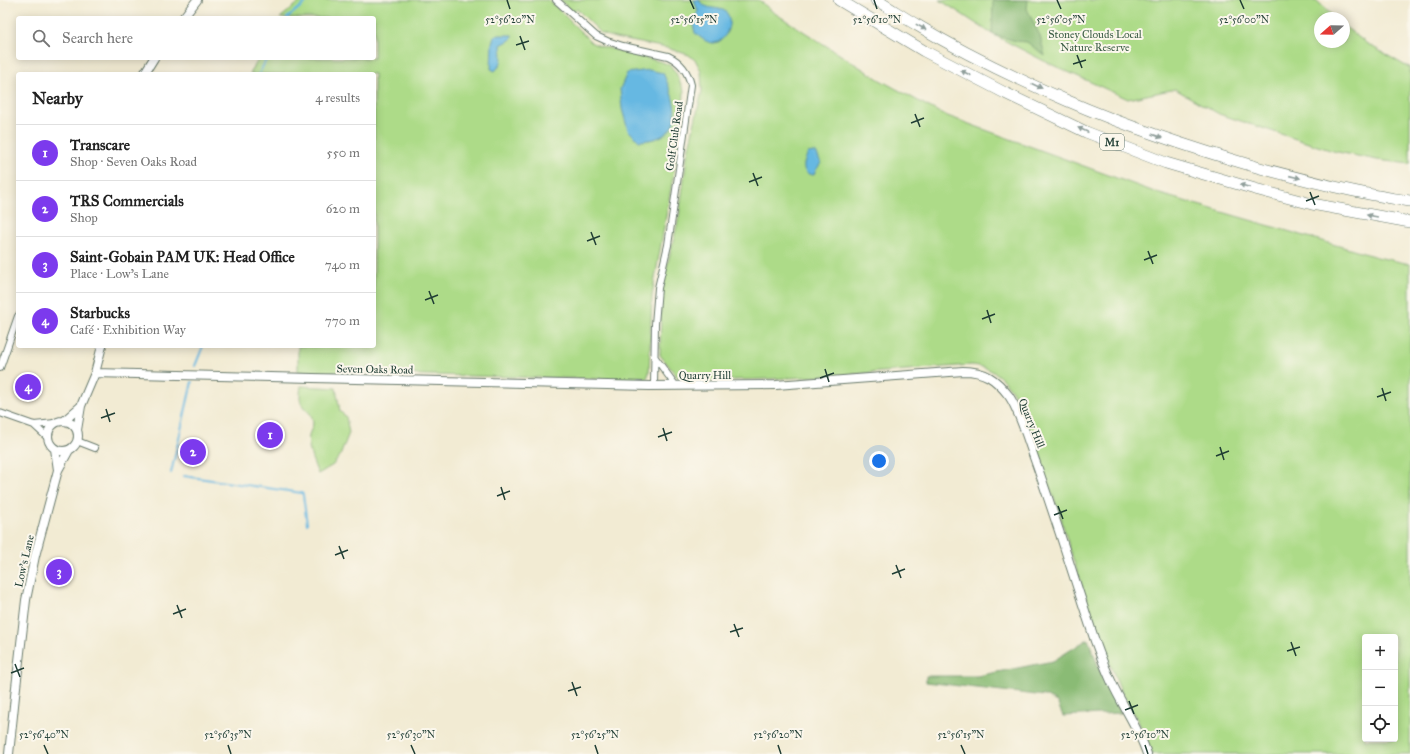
<!DOCTYPE html>
<meta charset="utf-8">
<style>
:root{--surface:#fff;--page:#f6f6f6;--text:#222;--muted:#767676;--line:#e0e0e0;--accent:#7c3aed}
body{margin:0;font-family:"IM FELL Great Primer",serif;background:var(--page);color:var(--text)}
.controls{position:absolute;right:12px;bottom:12px;display:grid;overflow:hidden;border-radius:4px;box-shadow:0 2px 10px #0003}
.controls button{width:36px;height:36px;display:grid;place-items:center;padding:0;border:0;border-bottom:1px solid var(--line);background:var(--surface);color:var(--text);font:20px sans-serif}
.compass{position:absolute;left:1314px;top:12px;width:36px;height:36px;border-radius:50%;background:var(--surface);box-shadow:0 2px 10px #0003;rotate:250deg}
.you{position:absolute;left:879px;top:461px;width:14px;height:14px;margin:-10px;border:3px solid #fff;border-radius:50%;background:#1a73e8;box-shadow:0 0 0 6px #1a73e833}
.badge{display:grid;place-items:center;width:26px;height:26px;border-radius:50%;background:var(--accent);color:#fff;font-size:13px;font-weight:700}
.pin{position:absolute;translate:-50% -50%;border:2px solid #fff;box-shadow:0 1px 4px #0006}
.list{margin:0;padding:0;list-style:none}
h2{display:flex;justify-content:space-between;align-items:center;height:52px;margin:0;padding:0 16px;font-size:17px}
h2 small{font-size:13px;font-weight:400;color:var(--muted)}
.list li{display:grid;grid-template-columns:26px 1fr auto;gap:12px;align-items:center;box-sizing:border-box;height:56px;padding:0 16px;border-top:1px solid var(--line)}
.list b{display:block;font-size:15px;white-space:nowrap}
.list p{margin:0;font-size:13px;white-space:nowrap;color:var(--muted)}
.list em{font-size:13px;font-style:normal;color:var(--muted)}
.icon{flex:none;width:22px;height:22px;fill:none;stroke:currentColor;stroke-width:2;stroke-linecap:round;stroke-linejoin:round}
.map{position:relative;flex:none;width:1410px;height:754px;overflow:hidden}
.search{position:absolute;background:var(--surface);box-shadow:0 2px 10px #0003;left:16px;top:16px;width:360px;height:44px;display:flex;align-items:center;gap:10px;box-sizing:border-box;padding:0 14px;border-radius:4px;color:var(--muted);font-size:15px}
.panel{position:absolute;background:var(--surface);box-shadow:0 2px 10px #0003;left:16px;top:72px;width:360px;height:276px;border-radius:4px}
.map>svg:first-child{display:block}
</style>
<div class="map">
<svg width="1410" height="754" viewBox="0 0 1410 754">
<rect width="100%" height="100%" fill="#fbf7ec"/>
<filter id="ink" filterUnits="userSpaceOnUse"><feTurbulence type="fractalNoise" baseFrequency=".025" numOctaves="2"/><feDisplacementMap in="SourceGraphic" scale="8" xChannelSelector="R" yChannelSelector="G"/><feConvolveMatrix kernelMatrix="1 2 1 2 8 2 1 2 1" color-interpolation-filters="sRGB"/></filter>
<filter id="wash" filterUnits="userSpaceOnUse"><feTurbulence type="fractalNoise" baseFrequency=".012" numOctaves="4" result="noise"/><feDisplacementMap in="SourceGraphic" scale="16" xChannelSelector="R" yChannelSelector="G"/><feGaussianBlur stdDeviation="0.9" result="paint"/><feColorMatrix in="noise" values="0 0 0 0 0 0 0 0 0 0 0 0 0 0 0 0 0 1.4 0 .05"/><feComposite in="paint" operator="in"/></filter>
<g filter="url(#wash)">
<rect width="100%" height="100%" fill="#f2ebd3"/>
<path fill="#addb88" stroke="#668c5e" fill-rule="evenodd" d="M302,0H549L592,43L600,46L662,62L670,65L676,73L684,91L683,113L676,160L652,295L649,373L646,380L298,372V346H374V74H250L259,58H374V18H280Z
M560,0H759L773,12L880,80L942,114L1160,194L1377,257L1410,264V754H1152L1145,734L1122,693L1103,648L1072,556L1058,509L1016,397C1005,380 994,367 972,365C875,372 778,382 680,380L660,355L661,303L663,283L679,217L687,156L702,91L701,71L696,61L689,55L667,48L615,38L602,34L577,9L573,13ZM1365,637H1395V739H1365Z
M940,0H1316L1335,18H1320V42H1344V26L1366,43L1404,65L1410,67V164L1377,160L1333,151L1219,114L1175,89L1128,99L1046,62L992,34Z
M301,386L336,388L340,411L346,417L349,433L340,456L333,465L318,474C313,462 307,448 309,435C310,431 313,427 313,423C312,412 307,412 302,405C299,400 300,392 301,386Z"/>
<path fill="#8abb74" stroke="#547c54" d="M993,0H1028L1027,9L1040,36L1045,56L1027,42L1016,41L992,34Z
M1088,639L1101,673L1121,713L1063,716L1057,702L1045,696L926,682V676H977L1053,661Z"/>
<path fill="#66b8e2" stroke="#427a8b" d="M694,0H699C707,13 723,4 728,15C732,24 726,42 714,43C706,43 700,37 695,33L693,24L698,11Z
M500,35H512L513,37L510,40L501,45C502,57 504,62 495,71L491,69L492,43L494,36Z
M649,70L663,73C678,105 687,139 639,141L628,130L622,109L620,89L627,73Z
M813,152L817,154L821,163L816,170L814,175C800,174 803,163 808,153Z"/>
<g fill="none" stroke-linecap="round" stroke-linejoin="round">
<path stroke="#66b8e2" stroke-width="2" d="M287,18L309,0
M259,74L267,58
M195,366L203,346
M171,473L192,382
M184,476L302,493L303,495L307,524"/>
</g>
</g>
<g filter="url(#ink)">
<g fill="none" stroke-linecap="round" stroke-linejoin="round">
<g stroke="#697a6c" stroke-width="8">
<path id="street" d="M556,0L596,36L607,41L623,46L668,56C681,62 688,72 691,85L674,204L668,245L658,288L655,324L654,386
M654,356L676,386
M0,368L18,316
M0,413L34,425L55,423
M34,425L48,438
M77,441L95,448"/>
</g>
<g stroke="#697a6c" stroke-width="10">
<path id="secondary" d="M183,18L197,0
M144,74L154,58
M95,373L649,386L776,385L963,371C985,371 996,379 1009,396C1020,412 1029,444 1036,463C1057,522 1075,582 1095,641C1100,655 1106,670 1112,683C1123,707 1139,729 1147,754
M48 436a15 15 0 1 1 30 0a15 15 0 1 1-30 0Z
M64,421L81,406
M77,430L81,406L95,373L102,346
M55,449L58,470
M9,754L15,696L26,600L35,556L58,470L69,450"/>
</g>
<g stroke="#697a6c" stroke-width="12">
<path id="highway" d="M839,0L924,51L1005,93L1086,132L1166,163L1255,189L1312,204L1410,222
M876,0C890,8 903,17 917,25C965,54 1017,79 1068,101C1130,128 1195,149 1260,168C1309,181 1359,194 1410,201"/>
</g>
<use href="#street" stroke="#fff" stroke-width="6"/>
<use href="#secondary" stroke="#fff" stroke-width="8"/>
<use href="#highway" stroke="#fff" stroke-width="11"/>
</g>
<defs><path id="oneway-solid" d="M-6-.8H1V-3.2L6.5 0L1 3.2V.8H-6Z"/></defs>
<g fill="#8f9e9a">
<use href="#oneway-solid" transform="translate(921 27) rotate(29)"/>
<use href="#oneway-solid" transform="translate(966 73) rotate(-153)"/>
<use href="#oneway-solid" transform="translate(1037 86) rotate(25)"/>
<use href="#oneway-solid" transform="translate(1083 130) rotate(-155)"/>
<use href="#oneway-solid" transform="translate(1157 136) rotate(20)"/>
<use href="#oneway-solid" transform="translate(1295 177) rotate(13)"/>
<use href="#oneway-solid" transform="translate(1245 186) rotate(-164)"/>
<use href="#oneway-solid" transform="translate(1372 216) rotate(-170)"/>
</g>
</g>
<path fill="none" stroke="#1f3d34" stroke-width="1.5" d="M507,0L510,9M690,0L694,9M874,0L877,9M1057,0L1061,9M1240,0L1244,9M520,36L525,50M516,45L529,41M1077,55L1082,68M1073,64L1086,60M915,114L920,127M911,123L924,118M753,173L758,186M749,182L762,177M1310,192L1315,205M1306,201L1319,196M591,232L596,245M587,241L600,236M1148,251L1153,264M1144,260L1157,255M429,291L434,304M425,300L438,295M987,310L991,323M982,319L995,314M825,369L829,382M820,378L834,373M1382,388L1386,401M1377,397L1391,392M106,409L110,422M101,418L115,413M663,428L667,441M658,437L672,432M1220,447L1224,460M1216,456L1229,451M501,487L505,500M497,496L510,491M1058,506L1063,519M1054,515L1067,510M339,546L344,559M335,555L348,550M896,565L901,578M892,574L905,569M177,605L182,618M173,614L186,609M734,624L739,637M730,632L743,628M1291,642L1296,656M1287,651L1300,647M15,664L20,677M11,673L24,668M572,682L577,696M568,691L581,687M1129,701L1134,714M1125,710L1138,705M44,745L48,754M228,745L231,754M411,745L415,754M595,745L598,754M778,745L781,754M961,745L965,754M1145,745L1148,754"/>
<g text-anchor="middle" stroke-width="4" stroke-linejoin="round" paint-order="stroke">
<rect fill="#fbf7ec" stroke="#61756b" stroke-width="1" x="1100" y="134" width="24" height="16" rx="3"/>
<g font-size="10" font-weight="bold" fill="#1f3d34">
<text x="1112" y="146">M1</text>
</g>
<g font-size="11" fill="#3b5d45" stroke="#fbf7ec">
<text x="1095" y="38">Stoney Clouds Local<tspan x="1095" dy="13">Nature Reserve</tspan></text>
</g>
<g font-size="11" fill="#1f3d34" stroke="#fbf7ec">
<text transform="translate(674 136) rotate(-82)" y="4">Golf Club Road</text>
<text transform="translate(375 369) rotate(1)" y="4">Seven Oaks Road</text>
<text x="705" y="379">Quarry Hill</text>
<text transform="translate(1032 423) rotate(68)" y="4">Quarry Hill</text>
<text transform="translate(24 561) rotate(-77)" y="4">Low's Lane</text>
</g>
</g>
<g font-size="10" text-anchor="middle" fill="#1f3d34" stroke="#fbf7ec" stroke-width="4" stroke-linejoin="round" paint-order="stroke">
<text x="510" y="23">52°56'20"N</text>
<text x="694" y="23">52°56'15"N</text>
<text x="877" y="23">52°56'10"N</text>
<text x="1061" y="23">52°56'05"N</text>
<text x="1244" y="23">52°56'00"N</text>
<text x="44" y="738">52°56'40"N</text>
<text x="228" y="738">52°56'35"N</text>
<text x="411" y="738">52°56'30"N</text>
<text x="595" y="738">52°56'25"N</text>
<text x="778" y="738">52°56'20"N</text>
<text x="961" y="738">52°56'15"N</text>
<text x="1145" y="738">52°56'10"N</text>
</g>
</svg>
<div class="controls">
<button>+</button>
<button>−</button>
<button><svg class="icon" aria-label="locate" viewBox="0 0 24 24"><circle cx="12" cy="12" r="6"/><path d="M12 2v4M12 18v4M2 12h4M18 12h4"/></svg></button>
</div>
<svg class="compass" viewBox="-18 -18 36 36"><path d="M0-13l5 13h-10z" fill="#e53935"/><path d="M0 13l5-13h-10z" fill="#767676"/></svg>
<div class="you"></div>
<div class="pin badge" style="left:270px;top:435px">1</div>
<div class="pin badge" style="left:193px;top:452px">2</div>
<div class="pin badge" style="left:59px;top:572px">3</div>
<div class="pin badge" style="left:28px;top:387px">4</div>
<div class="search"><svg class="icon" aria-label="search" viewBox="0 0 24 24"><circle cx="10" cy="10" r="6"/><path d="M15 15l6 6"/></svg>Search here</div>
<section class="panel">
<h2>Nearby<small>4 results</small></h2>
<ul class="list">
<li><span class="badge">1</span><div><b>Transcare</b><p>Shop · Seven Oaks Road</p></div><em>550 m</em></li>
<li><span class="badge">2</span><div><b>TRS Commercials</b><p>Shop</p></div><em>620 m</em></li>
<li><span class="badge">3</span><div><b>Saint-Gobain PAM UK: Head Office</b><p>Place · Low's Lane</p></div><em>740 m</em></li>
<li><span class="badge">4</span><div><b>Starbucks</b><p>Café · Exhibition Way</p></div><em>770 m</em></li>
</ul>
</section>
</div>
